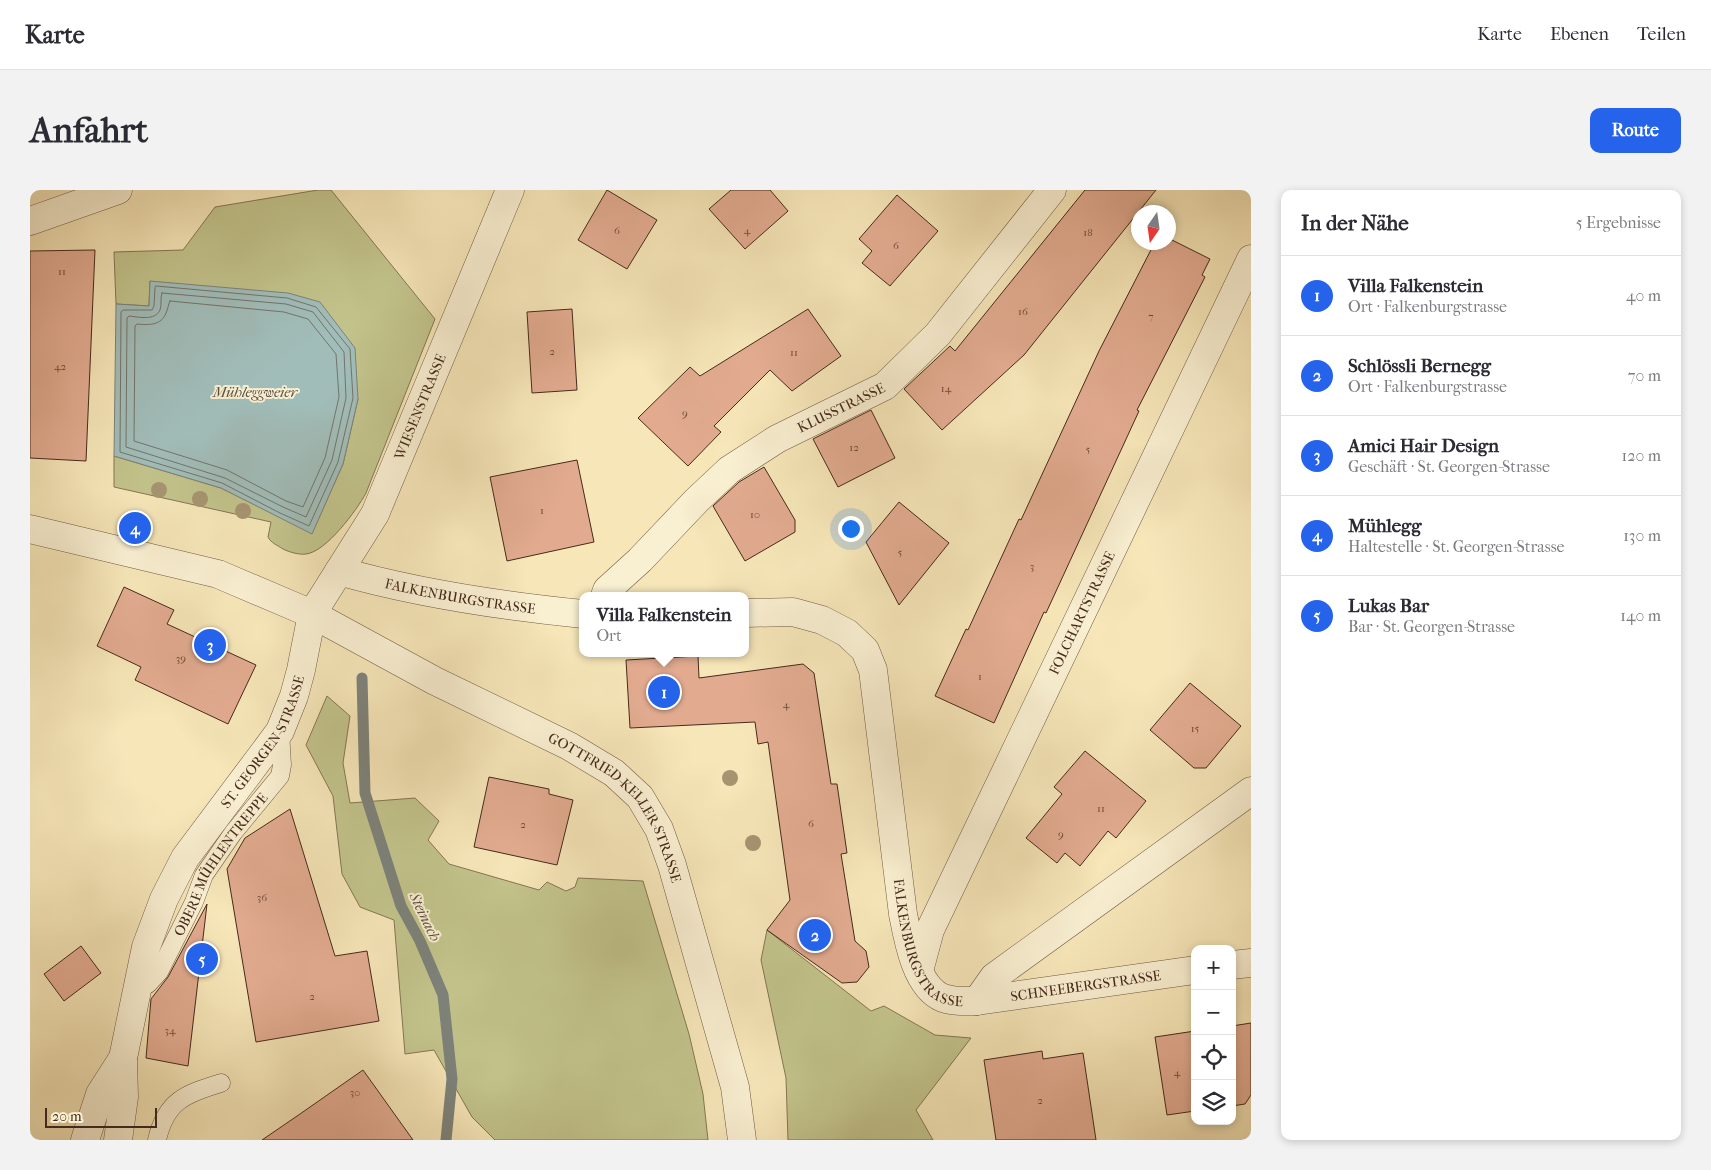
<!DOCTYPE html>
<html lang="de">
<meta charset="utf-8">
<style>
:root{--surface:#fff;--page:#f2f2f3;--text:#2b2b33;--muted:#7c7c81;--line:#e1e1e2;--accent:#2563eb}
body{margin:0;font-family:"IM FELL French Canon",serif;background:var(--page);color:var(--text)}
.controls{position:absolute;right:15px;bottom:15px;display:grid;overflow:hidden;border-radius:10px;box-shadow:0 2px 8px #0003}
.controls button{width:45px;height:45px;display:grid;place-items:center;padding:0;border:0;border-bottom:1px solid var(--line);background:var(--surface);color:var(--text);font:25px sans-serif}
.compass{position:absolute;left:1101px;top:15px;width:45px;height:45px;border-radius:50%;background:var(--surface);box-shadow:0 2px 8px #0003;rotate:193deg}
.scale{position:absolute;left:15px;bottom:12px;width:112px;box-sizing:border-box;padding-left:5px;border:2px solid #462a1b;border-top:0;font-size:14px;line-height:18px;white-space:nowrap;color:#462a1b;-webkit-text-stroke:4px #f9efd1;paint-order:stroke}
.you{position:absolute;left:820px;top:338px;width:18px;height:18px;margin:-12px;border:4px solid #fff;border-radius:50%;background:#1a73e8;box-shadow:0 0 0 8px #1a73e833}
.badge{display:grid;place-items:center;width:32px;height:32px;border-radius:50%;background:var(--accent);color:#fff;font-size:16px;font-weight:700}
.pin{position:absolute;translate:-50% -50%;border:2px solid #fff;box-shadow:0 1px 5px #0006}
.popup{position:absolute;left:549px;top:402px;width:170px;height:65px;box-sizing:border-box;display:grid;place-content:center;border-radius:10px;background:var(--surface);filter:drop-shadow(0 1px 4px #0005);font-size:16px;white-space:nowrap;color:var(--muted)}
.popup b{font-size:19px;color:var(--text)}
.popup::after{content:'';position:absolute;left:50%;top:100%;margin-left:-10px;border:10px solid transparent;border-top-color:var(--surface)}
.list{margin:0;padding:0;list-style:none}
h2{display:flex;justify-content:space-between;align-items:center;height:65px;margin:0;padding:0 20px;font-size:21px}
h2 small{font-size:16px;font-weight:400;color:var(--muted)}
.list li{display:grid;grid-template-columns:32px 1fr auto;gap:15px;align-items:center;box-sizing:border-box;height:80px;padding:0 20px;border-top:1px solid var(--line)}
.list b{display:block;font-size:19px;white-space:nowrap}
.list p{margin:0;font-size:16px;white-space:nowrap;color:var(--muted)}
.list em{font-size:16px;font-style:normal;color:var(--muted)}
.icon{flex:none;width:28px;height:28px;fill:none;stroke:currentColor;stroke-width:2;stroke-linecap:round;stroke-linejoin:round}
.map{position:relative;flex:none;width:1221px;height:950px;overflow:hidden;border-radius:10px}
header{display:flex;align-items:center;gap:30px;box-sizing:border-box;height:70px;padding:0 25px;background:var(--surface);border-bottom:1px solid var(--line)}
header strong{font-size:24px}
nav{display:flex;gap:28px;margin-inline-start:auto;font-size:18px}
.intro{display:flex;align-items:center;justify-content:space-between;box-sizing:border-box;height:120px;padding:0 30px}
h1{margin:0;font-size:35px}
.button{padding:12px 22px;border-radius:10px;background:var(--accent);color:#fff;font-size:18px;font-weight:700}
main{display:flex;gap:30px;padding:0 30px}
aside{flex:1;background:var(--surface);border-radius:10px;box-shadow:0 2px 8px #0003}
.map>svg:first-child{display:block}
</style>
<header>
<strong>Karte</strong>
<nav><a>Karte</a><a>Ebenen</a><a>Teilen</a></nav>
</header>
<div class="intro"><h1>Anfahrt</h1><a class="button">Route</a></div>
<main>
<div class="map">
<svg width="1221" height="950" viewBox="0 0 1221 950">
<rect width="100%" height="100%" fill="#f6e6b8"/>
<filter id="stains"><feTurbulence type="fractalNoise" baseFrequency=".004" numOctaves="4"/><feColorMatrix values="0 0 0 0 .2 0 0 0 0 .09 0 0 0 0 .02 0 0 0 .5 -.17"/></filter>
<radialGradient id="worn" r=".72"><stop offset=".6" stop-color="#630" stop-opacity="0"/><stop offset="1" stop-color="#630" stop-opacity=".3"/></radialGradient>
<path fill="#c2c38b" stroke="#847653" d="M288,0H301L405,129L336,303C327,320 296,362 276,364C269,365 259,362 253,359C247,355 241,353 238,347L241,332L84,297V266L191,298L282,343L313,274L328,209L120,91L119,116L86,114L84,62L153,60L185,17Z
M297,506L320,526L313,573L320,613L385,608L409,631L398,650L419,674L509,700L517,692L536,701L545,697L548,688L613,691L659,844L673,904L678,950H465L442,927L404,860L375,864L364,730L330,717L312,684L303,606L276,555Z
M737,740L841,821L854,816L905,845L941,848L886,920L903,950H758L756,888L731,770Z"/>
<path fill="#a1bdb9" stroke="#7d827a" d="M120,91L258,103L290,112L325,158L328,209L313,274L282,344L191,298L84,266L86,114L119,116Z"/>
<g fill="none" stroke-linecap="round" stroke-linejoin="round">
<path stroke="#74746a" stroke-width="1" d="M126,96L257,108L286,117L320,159L323,208L308,272L279,336L250,323L192,293L90,262L91,122L93,120H122L124,116L125,98Z
M132,103L256,114L283,122L314,162L316,208L302,270L276,327L253,317L195,288L96,257L97,128L99,126C109,127 125,131 130,120C132,114 130,108 132,103Z
M140,111L254,122L278,129L306,164L309,207L295,268L273,317L256,311L197,280L104,251L105,136L107,134C118,135 131,136 136,123C138,119 138,115 140,111Z"/>
<path stroke="#7d827a" stroke-width="11" d="M332,488L335,603L371,716L390,751L413,805L422,889L416,950"/>
</g>
<path fill="#e2ab90" stroke="#462a1b" d="M577,0L627,30L597,79L548,50Z
M701,0H740L758,21L715,59L679,19Z
M1055,0H1126L994,165L912,240L874,199L920,156L925,161Z
M867,5L908,41L860,96L832,73L842,61L829,49Z
M1138,48L1180,69L1172,85L1175,87L1107,220L1109,221L1016,423L1014,422L964,533L905,506L936,439L938,440L989,329L991,330L1069,161L1125,52H1138Z
M65,60L56,271L0,268V61Z
M542,119L547,200L502,203L497,122Z
M778,119L811,166L762,201L740,180L684,236L691,242L658,276L608,228L660,177L670,186Z
M841,220L865,268L808,297L783,249Z
M547,270L564,352L477,371L460,287Z
M734,277L765,330V342L715,371L683,316L709,292Z
M869,312L919,353L869,415L836,352Z
M94,397L144,420L137,434L226,475L198,534L105,490L111,477L67,456Z
M668,466L669,488L773,474L784,483L801,594H807L817,663L811,664L825,751L836,761L839,777L827,792L812,793L737,740L760,710L738,552L728,554L725,532L600,538L596,470Z
M1160,493L1211,536L1176,578H1164L1120,540Z
M1055,561L1116,611L1086,648L1078,641L1050,676L1035,663L1027,673L996,648L1032,604L1024,597Z
M459,587L519,599V604L543,610L527,675L444,657Z
M260,619L305,766L337,761L349,831L226,852L197,679L215,648Z
M177,714L158,876L116,868L121,809L138,787Z
M51,756L71,783L34,811L14,784Z
M1221,833V905L1215,914L1202,916V836Z
M1165,841V921L1137,925L1125,847Z
M1012,861L1013,869L1053,863L1066,950H966L954,870Z
M333,880L383,950H232L270,924Z"/>
<g fill="none" stroke-linecap="round" stroke-linejoin="round">
<g stroke="#725942" stroke-width="19">
<g id="service">
<path id="s1" d="M107,796L118,794L129,782L164,712L174,685L203,643L250,586L252,575L250,541"/>
<path d="M127,950C136,910 156,904 191,893"/>
</g>
</g>
<g stroke="#725942" stroke-width="29">
<g id="minor">
<path d="M0,31L88,0"/>
<path id="s2" d="M309,381C386,403 473,416 553,424"/>
<path id="s3" d="M575,406L577,400L610,370L666,311L699,280L747,249L855,196L908,144L1022,0"/>
<path id="s4" d="M715,423L763,422L792,430L817,443L835,460L843,480L873,724C878,750 886,797 913,808C924,812 936,811 947,811L1165,780"/>
<path d="M1202,775L1221,773"/>
<path id="s5" d="M889,781L900,740L1221,69"/>
<path d="M947,811L964,787L1221,601"/>
<path d="M55,950L70,904L93,868"/>
<path id="s6" d="M88,950L94,907L93,868L116,757L134,709L155,668L250,541L264,506L271,480L282,424L345,324L480,0"/>
</g>
</g>
<g stroke="#725942" stroke-width="29">
<g id="tertiary">
<path id="s7" d="M0,339L188,384L282,424L405,491L539,556L584,583L610,607L629,639L642,675L705,897L712,950"/>
</g>
</g>
<use href="#service" stroke="#f9efd1" stroke-width="18"/>
<use href="#minor" stroke="#f9efd1" stroke-width="28"/>
<use href="#tertiary" stroke="#f9efd1" stroke-width="28"/>
</g>
<g fill="#a69471">
<circle cx="129" cy="300" r="8"/>
<circle cx="170" cy="309" r="8"/>
<circle cx="213" cy="321" r="8"/>
<circle cx="700" cy="588" r="8"/>
<circle cx="723" cy="653" r="8"/>
</g>
<g text-anchor="middle" stroke-width="4" stroke-linejoin="round" paint-order="stroke">
<g font-size="11" fill="#6d4a38">
<text x="587" y="44">6</text>
<text x="717" y="44">4</text>
<text x="1058" y="46">18</text>
<text x="866" y="59">6</text>
<text x="32" y="85">11</text>
<text x="993" y="125">16</text>
<text x="1121" y="130">7</text>
<text x="522" y="165">2</text>
<text x="764" y="166">11</text>
<text x="30" y="180">42</text>
<text x="916" y="202">14</text>
<text x="655" y="227">9</text>
<text x="824" y="261">12</text>
<text x="1058" y="263">5</text>
<text x="512" y="324">1</text>
<text x="725" y="328">10</text>
<text x="870" y="366">5</text>
<text x="1002" y="380">3</text>
<text x="151" y="472">39</text>
<text x="950" y="490">1</text>
<text x="756" y="518">4</text>
<text x="1165" y="542">15</text>
<text x="1071" y="622">11</text>
<text x="781" y="637">6</text>
<text x="493" y="638">2</text>
<text x="1031" y="648">9</text>
<text x="232" y="711">36</text>
<text x="282" y="810">2</text>
<text x="140" y="844">34</text>
<text x="1147" y="886">4</text>
<text x="325" y="906">30</text>
<text x="1010" y="914">2</text>
</g>
<g font-size="14" fill="#462a1b" stroke="#f9efd1">
<text dy="5" stroke="none"><textPath href="#s3" startOffset="306">KLUSSTRASSE</textPath></text>
<text dy="5" stroke="none"><textPath href="#s6" startOffset="808">WIESENSTRASSE</textPath></text>
<text dy="5" stroke="none"><textPath href="#s2" startOffset="124">FALKENBURGSTRASSE</textPath></text>
<text dy="5" stroke="none"><textPath href="#s5" startOffset="394">FOLCHARTSTRASSE</textPath></text>
<text dy="5" stroke="none"><textPath href="#s6" startOffset="434">ST. GEORGEN-STRASSE</textPath></text>
<text dy="5" stroke="none"><textPath href="#s7" startOffset="664">GOTTFRIED-KELLER-STRASSE</textPath></text>
<text dy="5" stroke="none"><textPath href="#s1" startOffset="152">OBERE MÜHLENTREPPE</textPath></text>
<text dy="5" stroke="none"><textPath href="#s4" startOffset="439">FALKENBURGSTRASSE</textPath></text>
<text dy="5" stroke="none"><textPath href="#s4" startOffset="639">SCHNEEBERGSTRASSE</textPath></text>
</g>
<g font-size="15" font-style="italic" fill="#5d4f42" stroke="#f9efd1">
<text x="225" y="207">Mühleggweier</text>
<text transform="translate(395 727) rotate(64)" y="5">Steinach</text>
</g>
</g>
<rect width="100%" height="100%" filter="url(#stains)"/>
<rect width="100%" height="100%" fill="url(#worn)"/>
</svg>
<div class="controls">
<button>+</button>
<button>−</button>
<button><svg class="icon" aria-label="locate" viewBox="0 0 24 24"><circle cx="12" cy="12" r="6"/><path d="M12 2v4M12 18v4M2 12h4M18 12h4"/></svg></button>
<button><svg class="icon" aria-label="layers" viewBox="0 0 24 24"><path d="M12 4l9 5-9 5-9-5zM3 14l9 5 9-5"/></svg></button>
</div>
<svg class="compass" viewBox="-18 -18 36 36"><path d="M0-13l5 13h-10z" fill="#e53935"/><path d="M0 13l5-13h-10z" fill="#7c7c81"/></svg>
<div class="scale">20 m</div>
<div class="you"></div>
<div class="pin badge" style="left:634px;top:502px">1</div>
<div class="popup"><b>Villa Falkenstein</b>Ort</div>
<div class="pin badge" style="left:785px;top:745px">2</div>
<div class="pin badge" style="left:180px;top:455px">3</div>
<div class="pin badge" style="left:105px;top:338px">4</div>
<div class="pin badge" style="left:172px;top:769px">5</div>
</div>
<aside>
<h2>In der Nähe<small>5 Ergebnisse</small></h2>
<ul class="list">
<li><span class="badge">1</span><div><b>Villa Falkenstein</b><p>Ort · Falkenburgstrasse</p></div><em>40 m</em></li>
<li><span class="badge">2</span><div><b>Schlössli Bernegg</b><p>Ort · Falkenburgstrasse</p></div><em>70 m</em></li>
<li><span class="badge">3</span><div><b>Amici Hair Design</b><p>Geschäft · St. Georgen-Strasse</p></div><em>120 m</em></li>
<li><span class="badge">4</span><div><b>Mühlegg</b><p>Haltestelle · St. Georgen-Strasse</p></div><em>130 m</em></li>
<li><span class="badge">5</span><div><b>Lukas Bar</b><p>Bar · St. Georgen-Strasse</p></div><em>140 m</em></li>
</ul>
</aside>
</main>
